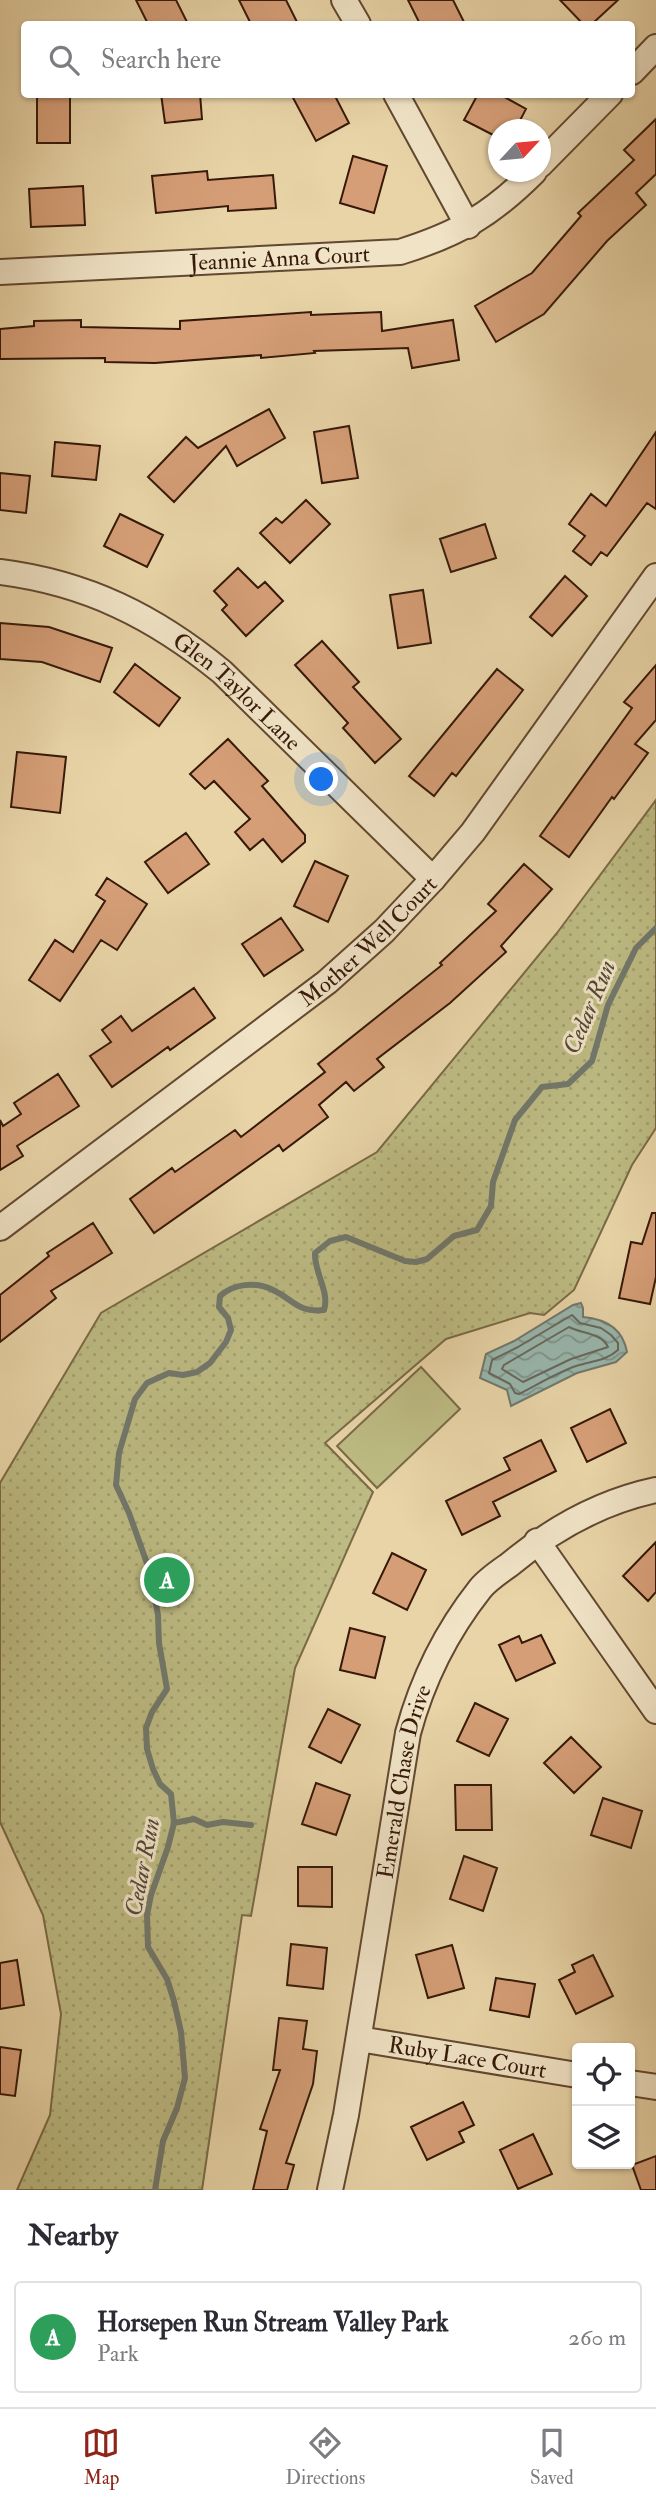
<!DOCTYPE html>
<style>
:root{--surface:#fff;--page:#f7f7f7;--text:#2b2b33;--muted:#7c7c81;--line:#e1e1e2;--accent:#8f2418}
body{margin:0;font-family:"IM FELL Double Pica",serif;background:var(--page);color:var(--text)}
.controls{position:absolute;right:21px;bottom:21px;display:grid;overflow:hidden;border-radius:7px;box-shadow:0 2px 5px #0004}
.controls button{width:63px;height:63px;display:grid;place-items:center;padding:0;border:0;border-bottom:2px solid var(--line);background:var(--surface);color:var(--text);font:35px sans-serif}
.compass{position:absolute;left:488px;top:119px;width:63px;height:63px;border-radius:50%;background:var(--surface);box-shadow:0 2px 5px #0004;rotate:64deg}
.you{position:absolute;left:322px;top:780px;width:24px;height:24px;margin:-18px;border:5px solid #fff;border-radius:50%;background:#1a73e8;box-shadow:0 0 0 10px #1a73e833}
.badge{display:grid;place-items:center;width:46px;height:46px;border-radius:50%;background:var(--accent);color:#fff;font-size:23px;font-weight:700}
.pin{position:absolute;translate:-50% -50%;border:4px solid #fff;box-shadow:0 2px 7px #0006}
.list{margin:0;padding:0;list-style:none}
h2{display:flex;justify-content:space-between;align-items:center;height:91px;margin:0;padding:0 28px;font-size:30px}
h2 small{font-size:23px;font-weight:400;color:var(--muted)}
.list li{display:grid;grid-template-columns:46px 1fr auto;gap:21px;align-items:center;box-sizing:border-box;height:112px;margin:0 14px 14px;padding:0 14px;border:2px solid var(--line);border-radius:7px}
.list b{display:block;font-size:26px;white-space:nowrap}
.list p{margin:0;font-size:23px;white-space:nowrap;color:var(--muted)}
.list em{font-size:23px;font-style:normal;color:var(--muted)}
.icon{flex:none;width:38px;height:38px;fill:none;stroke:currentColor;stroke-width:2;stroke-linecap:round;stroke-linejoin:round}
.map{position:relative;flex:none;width:656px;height:2190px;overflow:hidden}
.search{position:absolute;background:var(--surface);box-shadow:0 2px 5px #0004;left:21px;right:21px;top:21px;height:77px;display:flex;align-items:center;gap:18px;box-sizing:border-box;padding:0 24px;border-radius:7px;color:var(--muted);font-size:26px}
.sheet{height:217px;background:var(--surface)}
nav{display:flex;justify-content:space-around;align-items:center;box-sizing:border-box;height:98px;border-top:2px solid var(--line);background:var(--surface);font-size:19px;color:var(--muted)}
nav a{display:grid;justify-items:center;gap:4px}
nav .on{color:var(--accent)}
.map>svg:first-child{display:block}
</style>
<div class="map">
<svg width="656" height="2190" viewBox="0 0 656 2190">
<defs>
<pattern id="park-dots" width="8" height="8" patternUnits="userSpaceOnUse" patternTransform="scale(1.75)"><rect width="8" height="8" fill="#bdbb83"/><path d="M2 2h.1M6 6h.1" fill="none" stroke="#a3a070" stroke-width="1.8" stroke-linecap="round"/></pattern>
<pattern id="water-waves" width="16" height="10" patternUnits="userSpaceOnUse" patternTransform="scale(1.75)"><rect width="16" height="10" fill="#98b7ae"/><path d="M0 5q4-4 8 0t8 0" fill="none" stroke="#7d948c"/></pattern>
</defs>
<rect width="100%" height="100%" fill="#e8d4a7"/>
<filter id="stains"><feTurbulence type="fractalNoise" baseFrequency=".00286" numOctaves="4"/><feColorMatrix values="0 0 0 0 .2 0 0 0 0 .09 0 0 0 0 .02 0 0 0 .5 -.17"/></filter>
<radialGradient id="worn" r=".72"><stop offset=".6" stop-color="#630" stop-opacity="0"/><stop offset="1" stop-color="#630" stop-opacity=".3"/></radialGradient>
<path fill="#bdbb83" stroke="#7a6a46" stroke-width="2" d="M421,1367L460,1409L377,1488L337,1446Z"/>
<path fill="url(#park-dots)" stroke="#7a6a46" stroke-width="2" d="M656,800V1128L632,1165L574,1290L544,1315L530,1313L446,1339L325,1443L373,1492L295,1668L251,1916L242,1915L202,2190H17L50,2115L61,2014L43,1915L0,1822V1483L101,1313L377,1152L557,933Z"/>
<path fill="url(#water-waves)" stroke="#71786c" stroke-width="2" d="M581,1303L583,1308V1317C606,1319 623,1329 627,1352L616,1362L577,1373L511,1406L507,1390L480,1378L486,1354L514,1341L573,1305Z"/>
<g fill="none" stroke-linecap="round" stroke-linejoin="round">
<path stroke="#67685c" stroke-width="2" d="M572,1315L580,1323L601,1328L611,1335L618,1343V1350C606,1361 591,1361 576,1366C556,1373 537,1385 519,1394L515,1393L510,1384L489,1373L492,1360L518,1347Z
M569,1327C582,1334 602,1333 608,1347L571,1359L523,1382L502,1369L504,1365Z"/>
<path stroke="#71786c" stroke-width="6" d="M174,1823L194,1819L207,1825L223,1822L251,1825
M155,2190L163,2141L177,2108L185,2078L181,2032L174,2001L167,1979L148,1947L147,1915L151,1895L168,1847L174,1823L171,1794L160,1784L153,1769L147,1749L146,1728L152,1712L167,1689L159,1643L158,1615L149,1569L129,1513L116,1485L119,1453L135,1399L147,1383L169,1373L183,1375L197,1372L210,1363L226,1342L231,1330L228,1318L219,1307L220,1296C233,1284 255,1281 273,1290C294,1300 298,1313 324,1310C330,1292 314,1272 315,1253L330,1241L346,1237L405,1261L416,1262L427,1259L454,1236L477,1230L491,1206L493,1182L515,1120L542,1087L568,1084L592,1061L608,1005L636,948L656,928"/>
</g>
<path fill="#d59e77" stroke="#361909" stroke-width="2" d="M136,0H176L188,24H148Z
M239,0H286L298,24H251Z
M408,0H453L465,24H420Z
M560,0H618L592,24H583Z
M37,94H70V143H37Z
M161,94H200L202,119L165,123Z
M291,94H334L349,123L316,141Z
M478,94H499L526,109L515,130H499V138L464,120Z
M656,119V174L636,193L646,205L607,241L544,314L496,342L475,306L532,273L581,216L578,213L634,160L624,150Z
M353,156L387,166L374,213L340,203Z
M207,171L208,180L273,175L276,208L228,211V206L156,213L152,176Z
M83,186L85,225L31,227L29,189Z
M311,312V315L381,312L382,331L453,320L459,360L412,368L408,348L314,351L315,353L261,358V355L155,363L105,362V358L0,359V329L34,326V321L81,320V327L180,329V321Z
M269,409L285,438L237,466L226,446L174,502L148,477L186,437L198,448Z
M349,426L358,478L322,483L314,432Z
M656,432V509L647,503L607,556L601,552L591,565L573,551L585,536L569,524L591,494L606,506Z
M55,442L100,446L96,480L52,476Z
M0,473L30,476L26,513L0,510Z
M306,500L330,524L290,563L260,533L276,518L282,523Z
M120,514L163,535L147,567L104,546Z
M485,524L496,558L451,572L440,539Z
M238,568L258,588L265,582L283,601L246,636L222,610L227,605L214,591Z
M565,576L587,596L552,636L530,617Z
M423,590L431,643L398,648L390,595Z
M0,623L49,627L112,648L100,682L42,662L0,659Z
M322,641L359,682L353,687L401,739L375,763L343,728L348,723L295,665Z
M135,664L180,698L159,726L114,692Z
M656,665V720L635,744L648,753L614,799L612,797L569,857L540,836L632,708L624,702Z
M497,669L523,690L456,776L452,773L434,796L409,776Z
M228,739L268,781L262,786L305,835V842L282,862L263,839L250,850L235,832L250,819L214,781L205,789L190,774Z
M17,752L66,757L60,813L11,807Z
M186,833L209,864L168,893L145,862Z
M315,861L348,876L328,922L294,906Z
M524,864L552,889L501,946L506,952L450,1003L377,1059L384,1067L354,1091L346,1082L319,1105L328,1117L283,1151L279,1145L154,1233L130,1199L172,1168L175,1172L235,1130L241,1137L325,1072L318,1064L442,965L440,963L496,911L488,904Z
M107,878L147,904L117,950L101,940L60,1001L29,980L55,940L73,952L105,901L96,895Z
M281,918L303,950L264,976L242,944Z
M194,988L215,1018L170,1050L168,1047L112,1087L90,1056L111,1042L102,1030L121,1016L132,1031Z
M58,1074L79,1106L17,1146L23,1156L0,1170V1120L3,1126L21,1114L14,1103Z
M652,1213H656V1277L650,1304L619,1298L631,1242L642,1244Z
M93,1223L112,1253L51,1291L56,1298L0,1342V1295L49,1256L47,1253Z
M610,1409L626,1443L587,1462L571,1428Z
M541,1440L556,1471L493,1502L500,1516L462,1535L446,1501L510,1470L504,1458Z
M656,1542V1592L648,1601L623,1576Z
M392,1553L426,1570L407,1610L373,1593Z
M350,1628L385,1637L375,1678L340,1670Z
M541,1635L555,1663L516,1681L499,1645L519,1636L522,1643Z
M475,1703L508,1719L489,1756L457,1741Z
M328,1709L360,1725L341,1763L309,1747Z
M571,1737L601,1767L574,1793L544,1763Z
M316,1783L350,1795L336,1835L302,1824Z
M455,1785H491L492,1830H456Z
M603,1798L642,1811L631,1848L591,1835Z
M464,1856L497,1868L483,1911L450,1899Z
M298,1867H332V1907L298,1906Z
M291,1944L327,1948L323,1989L287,1985Z
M452,1945L464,1988L428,1998L416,1955Z
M593,1955L613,1996L576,2014L559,1980L575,1972L572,1965Z
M17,1960L24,2005L0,2009V1963Z
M496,1978L535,1984L529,2017L490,2010Z
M279,2018L307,2021L303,2049L317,2051L313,2084L286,2163L294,2165L287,2190H253L267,2131L260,2129L280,2070H273Z
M0,2047L21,2050L15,2096L0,2094Z
M463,2102L474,2125L459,2132L464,2142L427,2160L411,2127Z
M533,2134L552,2174L518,2189L500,2150Z
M656,2156V2190H641L632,2165Z"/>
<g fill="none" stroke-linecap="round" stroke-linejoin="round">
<g stroke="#624830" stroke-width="28">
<g id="street">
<path d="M344,0L358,24"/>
<path d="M632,72L656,47"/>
<path d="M396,94L468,226"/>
<path d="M540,165L610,94"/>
<path id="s1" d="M0,272L400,252C458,234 491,215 534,172"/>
<path id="s2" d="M0,572C87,583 155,617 222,672L433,879"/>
<path id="s3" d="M0,1228L327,982L384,931L433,879L473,832L656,576"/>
<path d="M537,1541L656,1711"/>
<path id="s4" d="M359,2039L577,2075"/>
<path d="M630,2083L656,2087"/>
<path id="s5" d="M330,2190L346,2115L408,1733C422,1681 446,1632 480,1589C487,1580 499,1572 509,1565C552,1529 600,1502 656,1490"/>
</g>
</g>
<use href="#street" stroke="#f0e3c6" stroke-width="24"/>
</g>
<g text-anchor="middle" stroke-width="6" stroke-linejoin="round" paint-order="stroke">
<g font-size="23" fill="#361909" stroke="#f0e3c6">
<text dy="8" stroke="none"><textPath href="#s1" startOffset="280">Jeannie Anna Court</textPath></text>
<text dy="8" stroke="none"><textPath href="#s2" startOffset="271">Glen Taylor Lane</textPath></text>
<text dy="8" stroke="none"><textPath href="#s3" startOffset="467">Mother Well Court</textPath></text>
<text dy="8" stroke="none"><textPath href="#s5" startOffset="415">Emerald Chase Drive</textPath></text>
<text dy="8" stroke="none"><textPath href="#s4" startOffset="110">Ruby Lace Court</textPath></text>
</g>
<g font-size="24" font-style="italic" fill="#53483b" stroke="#f0e3c6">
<text transform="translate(589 1007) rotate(-67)" y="8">Cedar Run</text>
<text transform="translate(142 1867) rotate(-79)" y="8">Cedar Run</text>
</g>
</g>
<rect width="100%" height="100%" filter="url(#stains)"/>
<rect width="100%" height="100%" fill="url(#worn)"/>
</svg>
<div class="controls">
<button><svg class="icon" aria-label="locate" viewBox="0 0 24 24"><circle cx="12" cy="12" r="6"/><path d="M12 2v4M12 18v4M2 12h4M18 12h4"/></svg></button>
<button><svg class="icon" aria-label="layers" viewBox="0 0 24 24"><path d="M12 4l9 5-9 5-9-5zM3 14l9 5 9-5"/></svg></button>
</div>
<svg class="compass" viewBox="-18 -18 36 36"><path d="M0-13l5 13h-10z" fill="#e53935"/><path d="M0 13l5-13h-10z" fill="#7c7c81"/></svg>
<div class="you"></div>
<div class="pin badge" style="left:167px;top:1580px;background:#2e9e5b">A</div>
<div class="search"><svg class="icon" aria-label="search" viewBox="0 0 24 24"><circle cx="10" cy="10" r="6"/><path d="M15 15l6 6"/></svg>Search here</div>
</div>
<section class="sheet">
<h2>Nearby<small></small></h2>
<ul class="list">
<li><span class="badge" style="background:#2e9e5b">A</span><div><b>Horsepen Run Stream Valley Park</b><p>Park</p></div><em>260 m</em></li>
</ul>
</section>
<nav>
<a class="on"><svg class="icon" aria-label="map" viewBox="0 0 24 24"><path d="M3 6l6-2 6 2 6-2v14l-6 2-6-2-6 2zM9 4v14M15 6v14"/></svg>Map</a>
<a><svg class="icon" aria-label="directions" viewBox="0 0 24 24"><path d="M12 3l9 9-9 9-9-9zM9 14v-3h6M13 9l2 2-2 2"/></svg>Directions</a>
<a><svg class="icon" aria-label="saved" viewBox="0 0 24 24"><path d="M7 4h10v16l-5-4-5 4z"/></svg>Saved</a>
</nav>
